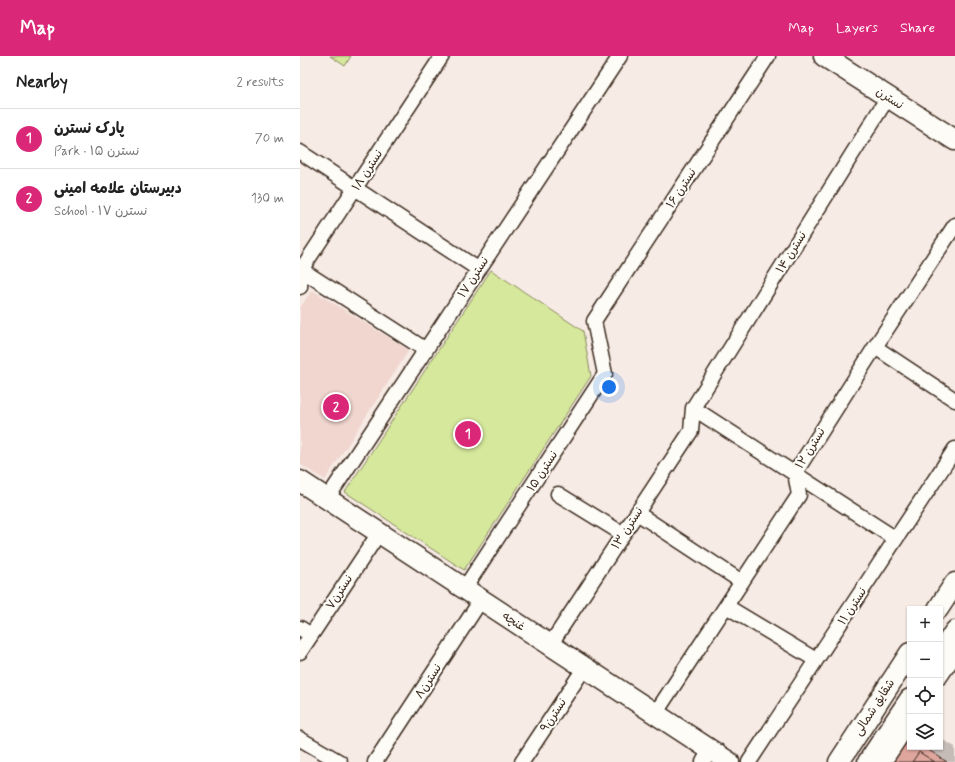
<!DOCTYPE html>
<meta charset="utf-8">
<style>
:root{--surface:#fff;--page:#f2f2f2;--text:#222;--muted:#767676;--line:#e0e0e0;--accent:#db2777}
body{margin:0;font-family:Mynerve,"Playpen Sans Arabic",sans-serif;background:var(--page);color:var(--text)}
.controls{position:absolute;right:12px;bottom:12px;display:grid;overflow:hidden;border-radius:0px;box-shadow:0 1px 3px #0004}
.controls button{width:36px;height:36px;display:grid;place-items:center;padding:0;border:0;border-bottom:1px solid var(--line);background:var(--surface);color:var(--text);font:20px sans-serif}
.you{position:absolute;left:309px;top:331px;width:14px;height:14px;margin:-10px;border:3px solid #fff;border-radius:50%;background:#1a73e8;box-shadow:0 0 0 6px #1a73e833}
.badge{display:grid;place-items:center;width:26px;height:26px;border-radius:50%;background:var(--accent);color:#fff;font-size:13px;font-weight:700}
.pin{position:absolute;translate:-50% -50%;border:2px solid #fff;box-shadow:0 1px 4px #0006}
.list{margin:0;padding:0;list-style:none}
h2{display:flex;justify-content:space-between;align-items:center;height:52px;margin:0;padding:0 16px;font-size:17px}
h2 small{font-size:13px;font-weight:400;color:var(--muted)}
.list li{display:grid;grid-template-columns:26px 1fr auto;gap:12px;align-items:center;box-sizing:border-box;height:60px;padding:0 16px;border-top:1px solid var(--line)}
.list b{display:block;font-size:15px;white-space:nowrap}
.list p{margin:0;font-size:13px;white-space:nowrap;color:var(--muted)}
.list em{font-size:13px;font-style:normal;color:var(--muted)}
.icon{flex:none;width:22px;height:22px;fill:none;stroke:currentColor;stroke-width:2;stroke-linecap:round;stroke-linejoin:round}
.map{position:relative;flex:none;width:655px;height:706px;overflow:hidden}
header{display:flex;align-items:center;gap:24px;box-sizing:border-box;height:56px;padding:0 20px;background:var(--accent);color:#fff}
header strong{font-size:19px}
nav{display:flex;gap:22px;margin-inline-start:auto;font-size:14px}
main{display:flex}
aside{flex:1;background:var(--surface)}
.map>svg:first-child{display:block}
</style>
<header>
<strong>Map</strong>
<nav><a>Map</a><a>Layers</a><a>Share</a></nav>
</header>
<main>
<aside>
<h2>Nearby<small>2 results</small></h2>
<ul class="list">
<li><span class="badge">1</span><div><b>پارک نسترن</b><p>Park · نسترن ۱۵</p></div><em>70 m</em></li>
<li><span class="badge">2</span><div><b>دبیرستان علامه امینی</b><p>School · نسترن ۱۷</p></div><em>130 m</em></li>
</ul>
</aside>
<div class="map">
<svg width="655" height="706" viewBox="0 0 655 706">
<rect width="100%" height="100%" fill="#f7ebe5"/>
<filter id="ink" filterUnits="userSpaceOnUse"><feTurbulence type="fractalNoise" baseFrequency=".025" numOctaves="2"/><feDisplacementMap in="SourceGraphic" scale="8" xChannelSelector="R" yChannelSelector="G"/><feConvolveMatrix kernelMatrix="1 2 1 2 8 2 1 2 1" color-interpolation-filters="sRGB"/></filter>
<g filter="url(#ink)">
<path fill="#f0d6cf" d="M12,234L109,294L25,424L0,408V252Z"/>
<path fill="#d6e89c" stroke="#88895d" d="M30,0H51L45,10Z
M191,214L283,275L291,320L164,514L45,436Z"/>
<path fill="#0003" d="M610,681V691H640V682L655,691V706H592Z"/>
<path fill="#dfa69d" stroke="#3b2a1e" d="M609,681L610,682V691H624L647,706H591Z
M619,696L635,706H612Z"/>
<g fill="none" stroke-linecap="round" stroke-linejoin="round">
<g stroke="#3b2a1e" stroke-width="17">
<path id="street" d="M0,96L178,213
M0,213L126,294
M0,231L1,214L142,0
M575,291L655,344
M393,352L596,483
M258,438L323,478
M27,443L320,0
M337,457L442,526
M164,533L305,318L294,265L468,0
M426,550L516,604
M0,572L11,579
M250,589L391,375L393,352L588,41
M0,596L79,477
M640,621L655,599
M355,658L499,439L495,417L575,291L655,169
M0,683L40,706
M75,706L181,544
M222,706L285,611
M403,706L410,694
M449,706L655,393
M584,706L610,667"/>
</g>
<g stroke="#3b2a1e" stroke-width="23">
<path id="secondary" d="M524,0L655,84
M0,425L429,706
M638,553L655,527
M640,598L655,575
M539,706L610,597
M568,706L610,643"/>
</g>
<use href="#street" stroke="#fdfcf7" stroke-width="14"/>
<use href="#secondary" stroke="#fdfcf7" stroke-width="20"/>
</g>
</g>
<g text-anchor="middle" stroke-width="4" stroke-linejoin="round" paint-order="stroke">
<g font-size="12" fill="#3b2a1e" stroke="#fdfcf7">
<text transform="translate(590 42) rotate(33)" y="4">نسترن</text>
<text transform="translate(67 114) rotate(-57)" y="4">نسترن ۱۸</text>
<text transform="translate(381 132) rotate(-57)" y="4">نسترن ۱۶</text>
<text transform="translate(491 196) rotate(-58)" y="4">نسترن ۱۴</text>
<text transform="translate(173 221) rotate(-57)" y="4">نسترن ۱۷</text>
<text transform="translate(510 392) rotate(-58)" y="4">نسترن ۱۲</text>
<text transform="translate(242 415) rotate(-57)" y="4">نسترن ۱۵</text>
<text transform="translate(327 472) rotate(-57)" y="4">نسترن ۱۳</text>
<text transform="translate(39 536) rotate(-57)" y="4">نسترن۷</text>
<text transform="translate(552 550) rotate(-57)" y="4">نسترن ۱۱</text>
<text transform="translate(214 565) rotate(33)" y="4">غنچه</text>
<text transform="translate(128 625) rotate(-57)" y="4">نسترن۸</text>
<text transform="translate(574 651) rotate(-57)" y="4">شقایق شمالی</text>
<text transform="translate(253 659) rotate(-57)" y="4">نسترن۹</text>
</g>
</g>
</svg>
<div class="controls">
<button>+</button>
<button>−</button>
<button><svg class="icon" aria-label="locate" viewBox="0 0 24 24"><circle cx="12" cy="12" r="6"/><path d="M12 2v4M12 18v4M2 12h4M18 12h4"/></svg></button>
<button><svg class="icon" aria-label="layers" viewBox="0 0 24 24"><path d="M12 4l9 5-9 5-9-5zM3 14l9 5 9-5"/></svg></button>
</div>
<div class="you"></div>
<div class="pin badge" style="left:168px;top:378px">1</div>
<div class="pin badge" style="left:36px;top:351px">2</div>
</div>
</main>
